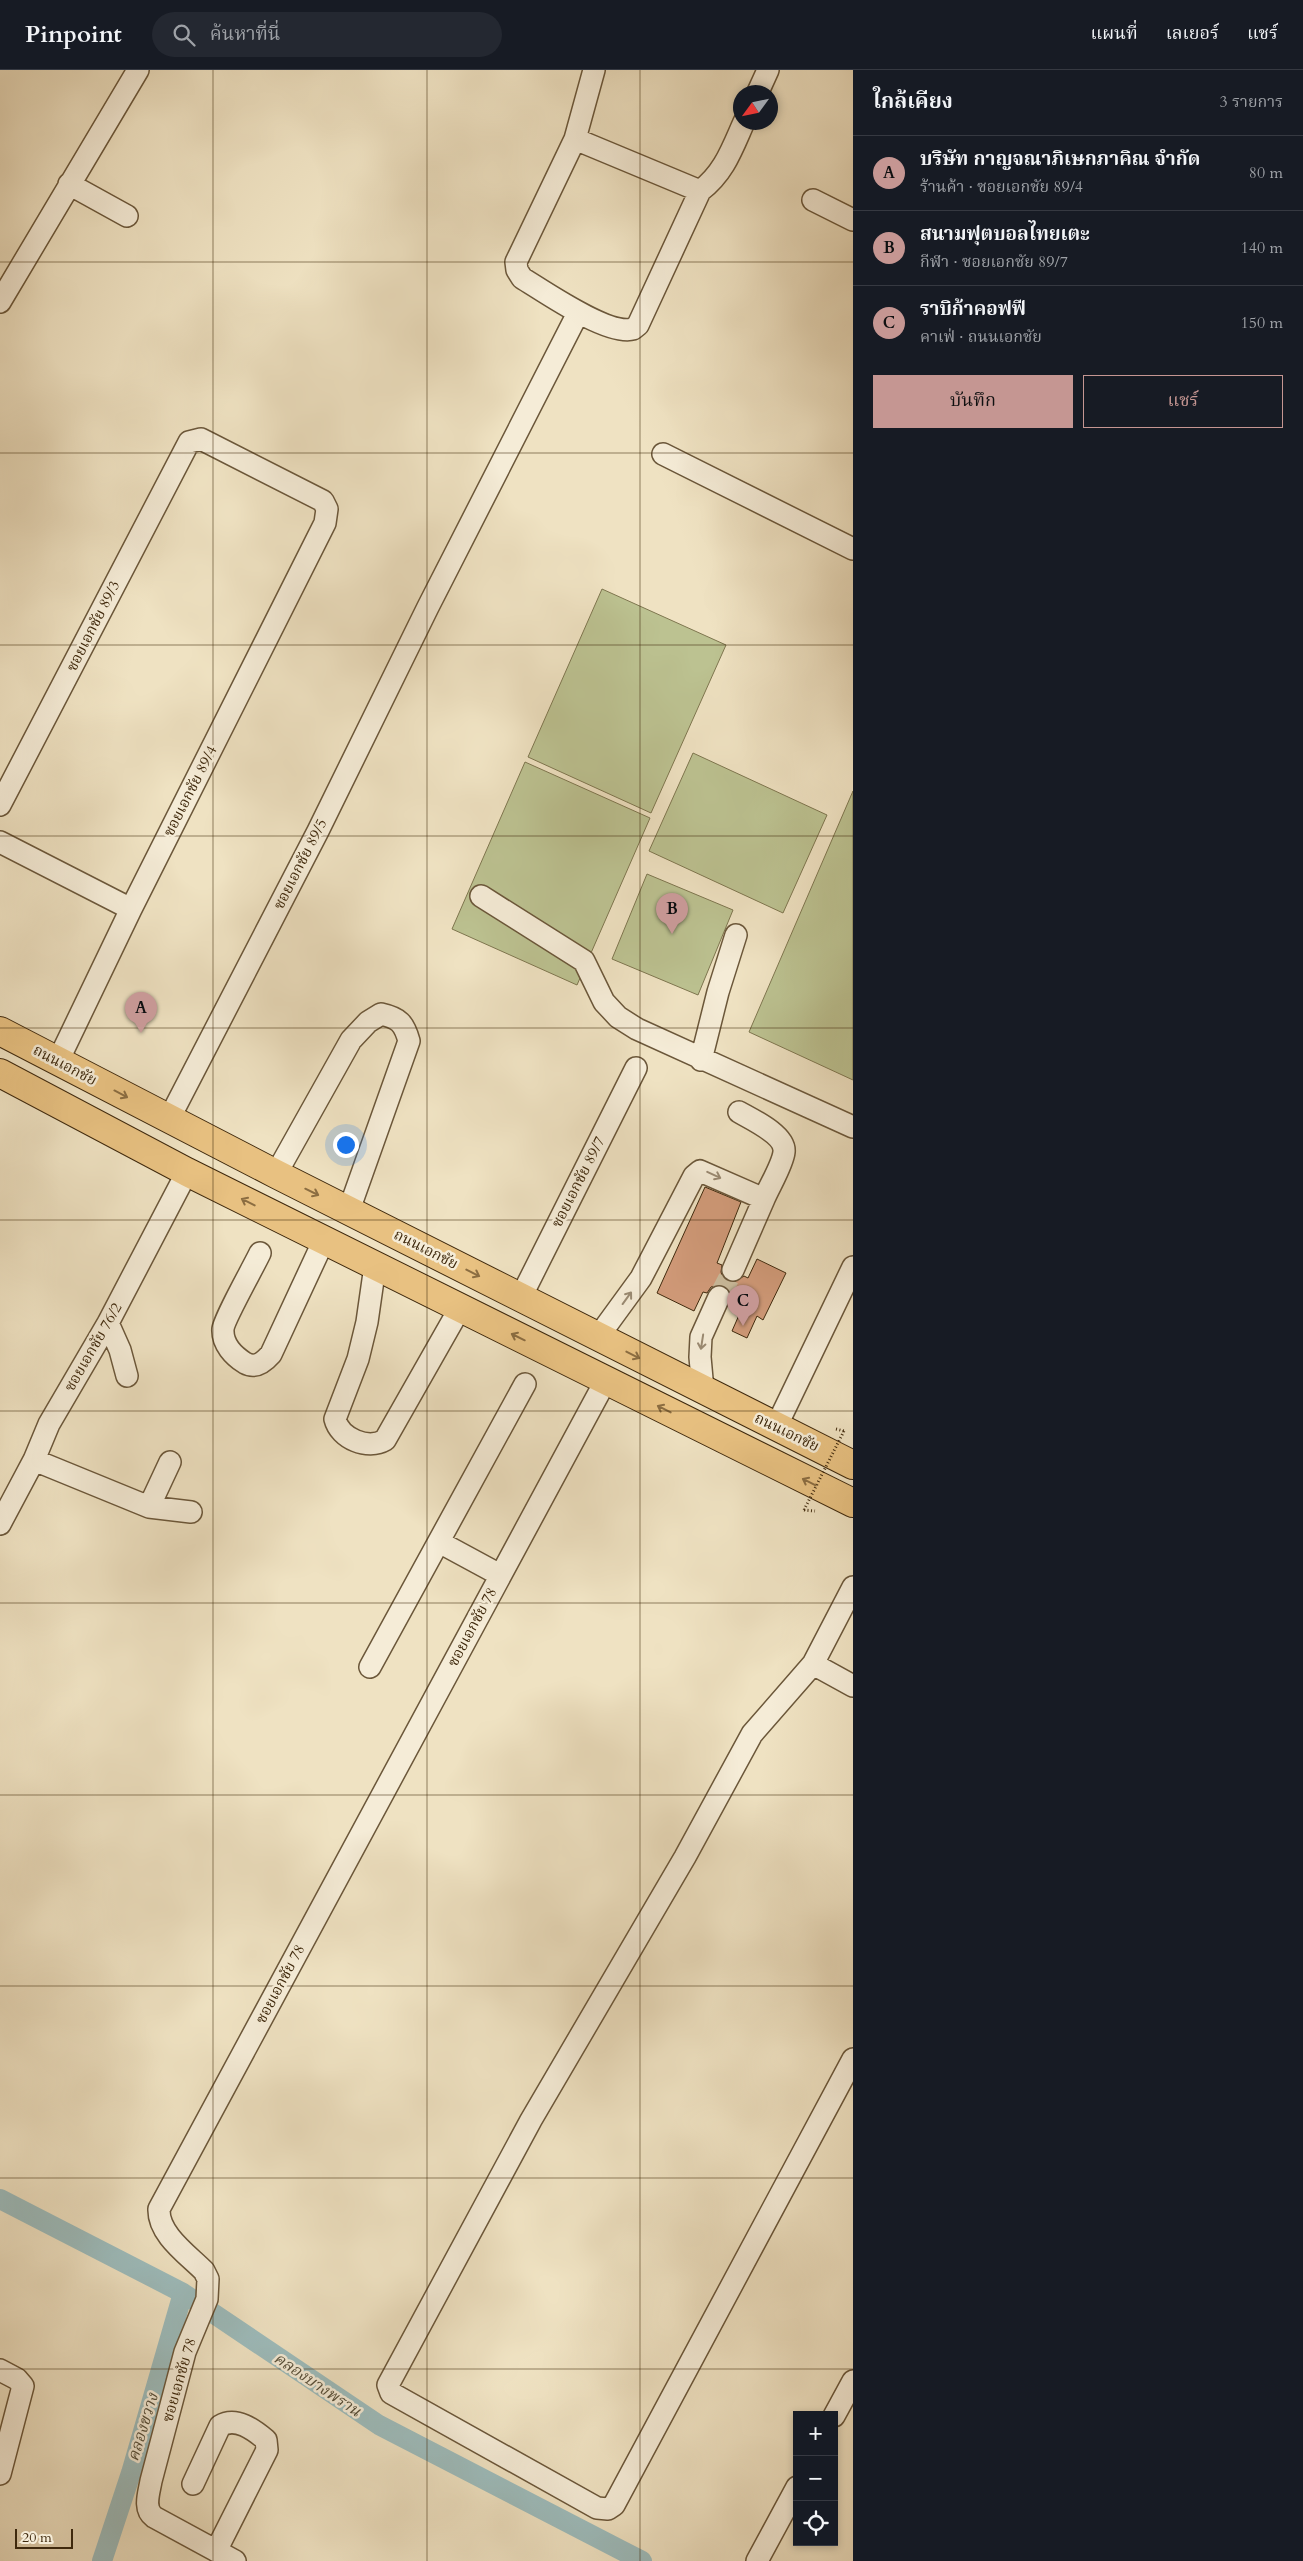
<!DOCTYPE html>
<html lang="th">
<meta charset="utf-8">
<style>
:root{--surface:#171b24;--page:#242831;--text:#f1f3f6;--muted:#9ea1a6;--line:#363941;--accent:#c59692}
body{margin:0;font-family:Cardo,"Noto Serif Thai",serif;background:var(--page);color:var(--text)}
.controls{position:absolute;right:15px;bottom:15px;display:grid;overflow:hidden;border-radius:0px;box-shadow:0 2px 8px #0003}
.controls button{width:45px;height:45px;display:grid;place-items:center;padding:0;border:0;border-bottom:1px solid var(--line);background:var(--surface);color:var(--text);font:25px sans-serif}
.compass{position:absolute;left:733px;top:15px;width:45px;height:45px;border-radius:50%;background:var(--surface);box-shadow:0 2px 8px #0003;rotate:237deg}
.scale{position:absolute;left:15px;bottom:12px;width:58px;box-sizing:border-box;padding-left:5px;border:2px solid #3f290d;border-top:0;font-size:14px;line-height:18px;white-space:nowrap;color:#3f290d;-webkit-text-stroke:4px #f5ecd7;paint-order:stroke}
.you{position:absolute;left:345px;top:1074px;width:18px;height:18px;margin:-12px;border:4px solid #fff;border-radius:50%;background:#1a73e8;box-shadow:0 0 0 8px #1a73e833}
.badge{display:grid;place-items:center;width:32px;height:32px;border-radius:50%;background:var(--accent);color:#111;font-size:16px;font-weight:700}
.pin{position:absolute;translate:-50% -41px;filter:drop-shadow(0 1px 2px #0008)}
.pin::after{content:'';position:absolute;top:26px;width:18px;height:15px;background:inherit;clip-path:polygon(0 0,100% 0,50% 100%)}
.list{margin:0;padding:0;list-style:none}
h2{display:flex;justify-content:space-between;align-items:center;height:65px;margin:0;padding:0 20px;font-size:21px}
h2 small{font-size:16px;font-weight:400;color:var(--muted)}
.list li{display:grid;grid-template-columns:32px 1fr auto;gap:15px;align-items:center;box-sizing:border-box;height:75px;padding:0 20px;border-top:1px solid var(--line)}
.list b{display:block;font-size:19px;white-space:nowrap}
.list p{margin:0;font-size:16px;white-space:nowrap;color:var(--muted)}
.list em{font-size:16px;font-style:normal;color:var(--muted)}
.actions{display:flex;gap:10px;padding:15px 20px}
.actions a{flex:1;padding:11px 0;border:1px solid var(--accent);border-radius:0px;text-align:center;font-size:18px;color:var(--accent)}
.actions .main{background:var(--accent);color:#111}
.icon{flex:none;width:28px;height:28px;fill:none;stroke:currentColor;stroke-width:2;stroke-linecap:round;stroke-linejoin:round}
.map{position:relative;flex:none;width:853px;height:2491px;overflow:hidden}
header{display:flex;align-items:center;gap:30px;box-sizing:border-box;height:70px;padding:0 25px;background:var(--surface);border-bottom:1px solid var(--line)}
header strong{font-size:24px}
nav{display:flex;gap:28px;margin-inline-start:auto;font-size:18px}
.search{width:350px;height:45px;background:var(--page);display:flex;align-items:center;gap:12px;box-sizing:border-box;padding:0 18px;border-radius:28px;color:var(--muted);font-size:19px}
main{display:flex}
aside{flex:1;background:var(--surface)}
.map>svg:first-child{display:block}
</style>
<header>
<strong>Pinpoint</strong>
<div class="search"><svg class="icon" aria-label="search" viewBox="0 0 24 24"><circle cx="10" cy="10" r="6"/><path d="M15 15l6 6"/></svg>ค้นหาที่นี่</div>
<nav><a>แผนที่</a><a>เลเยอร์</a><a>แชร์</a></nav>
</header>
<main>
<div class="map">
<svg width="853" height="2491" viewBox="0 0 853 2491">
<rect width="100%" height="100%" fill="#efe2c2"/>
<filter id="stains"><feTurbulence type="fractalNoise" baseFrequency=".004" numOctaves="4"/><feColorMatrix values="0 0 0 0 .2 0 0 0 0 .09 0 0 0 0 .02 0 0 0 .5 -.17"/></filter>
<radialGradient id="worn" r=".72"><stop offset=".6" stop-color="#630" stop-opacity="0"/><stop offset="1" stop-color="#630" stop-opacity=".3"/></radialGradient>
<path fill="#bcc291" stroke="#7e764f" d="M602,519L726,575L651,743L528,687Z
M693,683L827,745L783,843L649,781Z
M525,692L650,748L577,915L452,859Z
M853,721V1010L749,962Z
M647,804L733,840L698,925L612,889Z"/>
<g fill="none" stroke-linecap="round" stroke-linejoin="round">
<path stroke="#9dbcbc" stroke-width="20" d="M0,2129L183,2223L379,2355L642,2491
M102,2491L131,2403L183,2223"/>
</g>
<path fill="#d29b7a" stroke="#3f290d" d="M705,1117L741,1132L717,1193L722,1195L721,1202L723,1208L734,1212L744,1206L748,1208L757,1189L786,1203L763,1250L757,1246L747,1268L732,1261L743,1236L731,1232V1225L725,1216L717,1215L711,1217L707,1223L703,1222L694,1241L657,1223Z"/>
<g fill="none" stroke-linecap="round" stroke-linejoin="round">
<path stroke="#ccbd9e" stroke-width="21" stroke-dasharray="21 11" stroke-linecap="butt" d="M719,1227L733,1200"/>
<g stroke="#6b573a" stroke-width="24">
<path id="minor" d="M758,22L768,0
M575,69L594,0
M69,114L127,146
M700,121L575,69L516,192L517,200L522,208C545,222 608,266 633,259L638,255L700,121C724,103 732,79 744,52
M813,130L853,150
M0,232L138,0
M663,384L853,479
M0,735L189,372L201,369L323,431L327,439L325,453L131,839L58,991
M0,772L131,839
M481,826L584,891L604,932L618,947L637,959L853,1057
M701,990L718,922L736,865
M739,1042C751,1049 786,1065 784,1082C783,1094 769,1117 764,1129
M169,1049L318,761L428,537L578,243
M276,1104L351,970L368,952L381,944C399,948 404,953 409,971L349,1140
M260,1183C254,1196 224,1249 223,1259C222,1274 234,1286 245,1293C256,1299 264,1292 271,1284L324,1170
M375,1196L367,1252L358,1289L335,1349C340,1369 368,1380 385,1370L460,1238
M521,1227L636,998
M108,1253L120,1280L127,1306
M598,1267L641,1208L694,1106L700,1101L764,1129L733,1200
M703,1320L700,1287L701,1267L719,1227
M776,1357L853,1197
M34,1390L149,1437L191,1442
M149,1437L170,1392
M0,1454L34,1390L49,1354L108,1253L187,1102
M439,1472L500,1505
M853,1517L813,1594L752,1664L685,1787L531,2050L388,2315L391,2323L597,2438L608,2439L614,2435L853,1989
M813,1594L853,1616
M370,1597L525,1314
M0,2300L17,2309L23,2316L0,2404
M834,2346L853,2311
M193,2414L220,2356C236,2346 254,2360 266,2370L267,2380L216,2481
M235,2491L154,2447C143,2439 149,2423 151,2411L185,2282L207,2229L208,2209L204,2201C187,2184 158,2164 159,2139L606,1310
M757,2491L797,2417"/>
</g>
<g stroke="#3f290d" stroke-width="30">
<path id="major" d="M0,961L276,1104L853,1395
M0,1003L187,1102L853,1433"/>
</g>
<path stroke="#3f290d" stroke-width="3" stroke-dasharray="1 2.5" stroke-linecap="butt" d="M836,1359L844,1361
M804,1440L815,1441"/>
<use href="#minor" stroke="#f5ecd7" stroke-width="21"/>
<use href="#major" stroke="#e8c181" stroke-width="28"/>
<path stroke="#3f290d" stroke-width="3" stroke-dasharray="1 2.5" stroke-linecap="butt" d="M804,1440L844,1361"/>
</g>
<defs><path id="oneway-shaft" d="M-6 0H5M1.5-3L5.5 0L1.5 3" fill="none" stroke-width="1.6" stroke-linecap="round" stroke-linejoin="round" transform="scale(1.25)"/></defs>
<g stroke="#8b6d41">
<use href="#oneway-shaft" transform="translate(121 1024) rotate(28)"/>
<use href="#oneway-shaft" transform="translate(312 1122) rotate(26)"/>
<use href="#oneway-shaft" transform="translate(248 1132) rotate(-153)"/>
<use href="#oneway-shaft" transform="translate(473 1203) rotate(27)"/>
<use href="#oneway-shaft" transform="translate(518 1267) rotate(-154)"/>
<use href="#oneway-shaft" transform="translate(633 1285) rotate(27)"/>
<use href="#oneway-shaft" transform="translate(664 1339) rotate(-153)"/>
<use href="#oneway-shaft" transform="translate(809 1412) rotate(-153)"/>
</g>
<g stroke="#9a8a72">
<use href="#oneway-shaft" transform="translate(714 1105) rotate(25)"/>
<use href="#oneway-shaft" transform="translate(627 1228) rotate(-54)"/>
<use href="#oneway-shaft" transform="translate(702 1272) rotate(99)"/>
</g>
<path fill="none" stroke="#3f290d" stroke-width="1" stroke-opacity="0.55" d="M213,0V2491M427,0V2491M640,0V2491M0,192H853M0,383H853M0,575H853M0,766H853M0,958H853M0,1150H853M0,1341H853M0,1533H853M0,1725H853M0,1916H853M0,2108H853M0,2299H853"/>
<g text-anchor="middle" stroke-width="5" stroke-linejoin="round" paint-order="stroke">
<g font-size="15" fill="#3f290d" stroke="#f5ecd7">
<text transform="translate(93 556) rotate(-63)" y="5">ซอยเอกชัย 89/3</text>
<text transform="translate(190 721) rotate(-63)" y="5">ซอยเอกชัย 89/4</text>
<text transform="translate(300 794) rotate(-63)" y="5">ซอยเอกชัย 89/5</text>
<text transform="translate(65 995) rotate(28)" y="5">ถนนเอกชัย</text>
<text transform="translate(578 1112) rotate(-63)" y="5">ซอยเอกชัย 89/7</text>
<text transform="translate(426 1179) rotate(27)" y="5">ถนนเอกชัย</text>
<text transform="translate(93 1277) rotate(-60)" y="5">ซอยเอกชัย 76/2</text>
<text transform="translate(787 1362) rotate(26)" y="5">ถนนเอกชัย</text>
<text transform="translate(472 1557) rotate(-62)" y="5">ซอยเอกชัย 78</text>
<text transform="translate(280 1914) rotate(-62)" y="5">ซอยเอกชัย 78</text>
<text transform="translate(179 2310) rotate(-74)" y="5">ซอยเอกชัย 78</text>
</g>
<g font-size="16" font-style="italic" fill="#564e39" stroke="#f5ecd7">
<text transform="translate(318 2314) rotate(34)" y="6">คลองบางพราน</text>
<text transform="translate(142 2357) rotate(-73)" y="6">คลองขวาง</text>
</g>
</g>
<rect width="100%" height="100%" filter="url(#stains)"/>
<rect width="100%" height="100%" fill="url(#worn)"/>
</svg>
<div class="controls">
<button>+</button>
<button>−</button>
<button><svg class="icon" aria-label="locate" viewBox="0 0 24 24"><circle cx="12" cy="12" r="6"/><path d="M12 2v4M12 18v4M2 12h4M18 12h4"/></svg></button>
</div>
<svg class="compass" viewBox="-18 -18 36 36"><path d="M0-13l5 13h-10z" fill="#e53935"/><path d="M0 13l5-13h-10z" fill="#9ea1a6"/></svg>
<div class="scale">20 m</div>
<div class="you"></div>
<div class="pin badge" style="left:141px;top:963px">A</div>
<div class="pin badge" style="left:672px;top:864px">B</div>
<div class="pin badge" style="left:743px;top:1256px">C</div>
</div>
<aside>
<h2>ใกล้เคียง<small>3 รายการ</small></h2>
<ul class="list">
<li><span class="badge">A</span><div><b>บริษัท กาญจณาภิเษกภาคิณ จำกัด</b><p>ร้านค้า · ซอยเอกชัย 89/4</p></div><em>80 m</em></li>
<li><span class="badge">B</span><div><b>สนามฟุตบอลไทยเตะ</b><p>กีฬา · ซอยเอกชัย 89/7</p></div><em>140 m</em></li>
<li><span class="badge">C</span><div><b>ราบิก้าคอฟฟี</b><p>คาเฟ่ · ถนนเอกชัย</p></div><em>150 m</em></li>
</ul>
<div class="actions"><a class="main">บันทึก</a><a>แชร์</a></div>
</aside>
</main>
